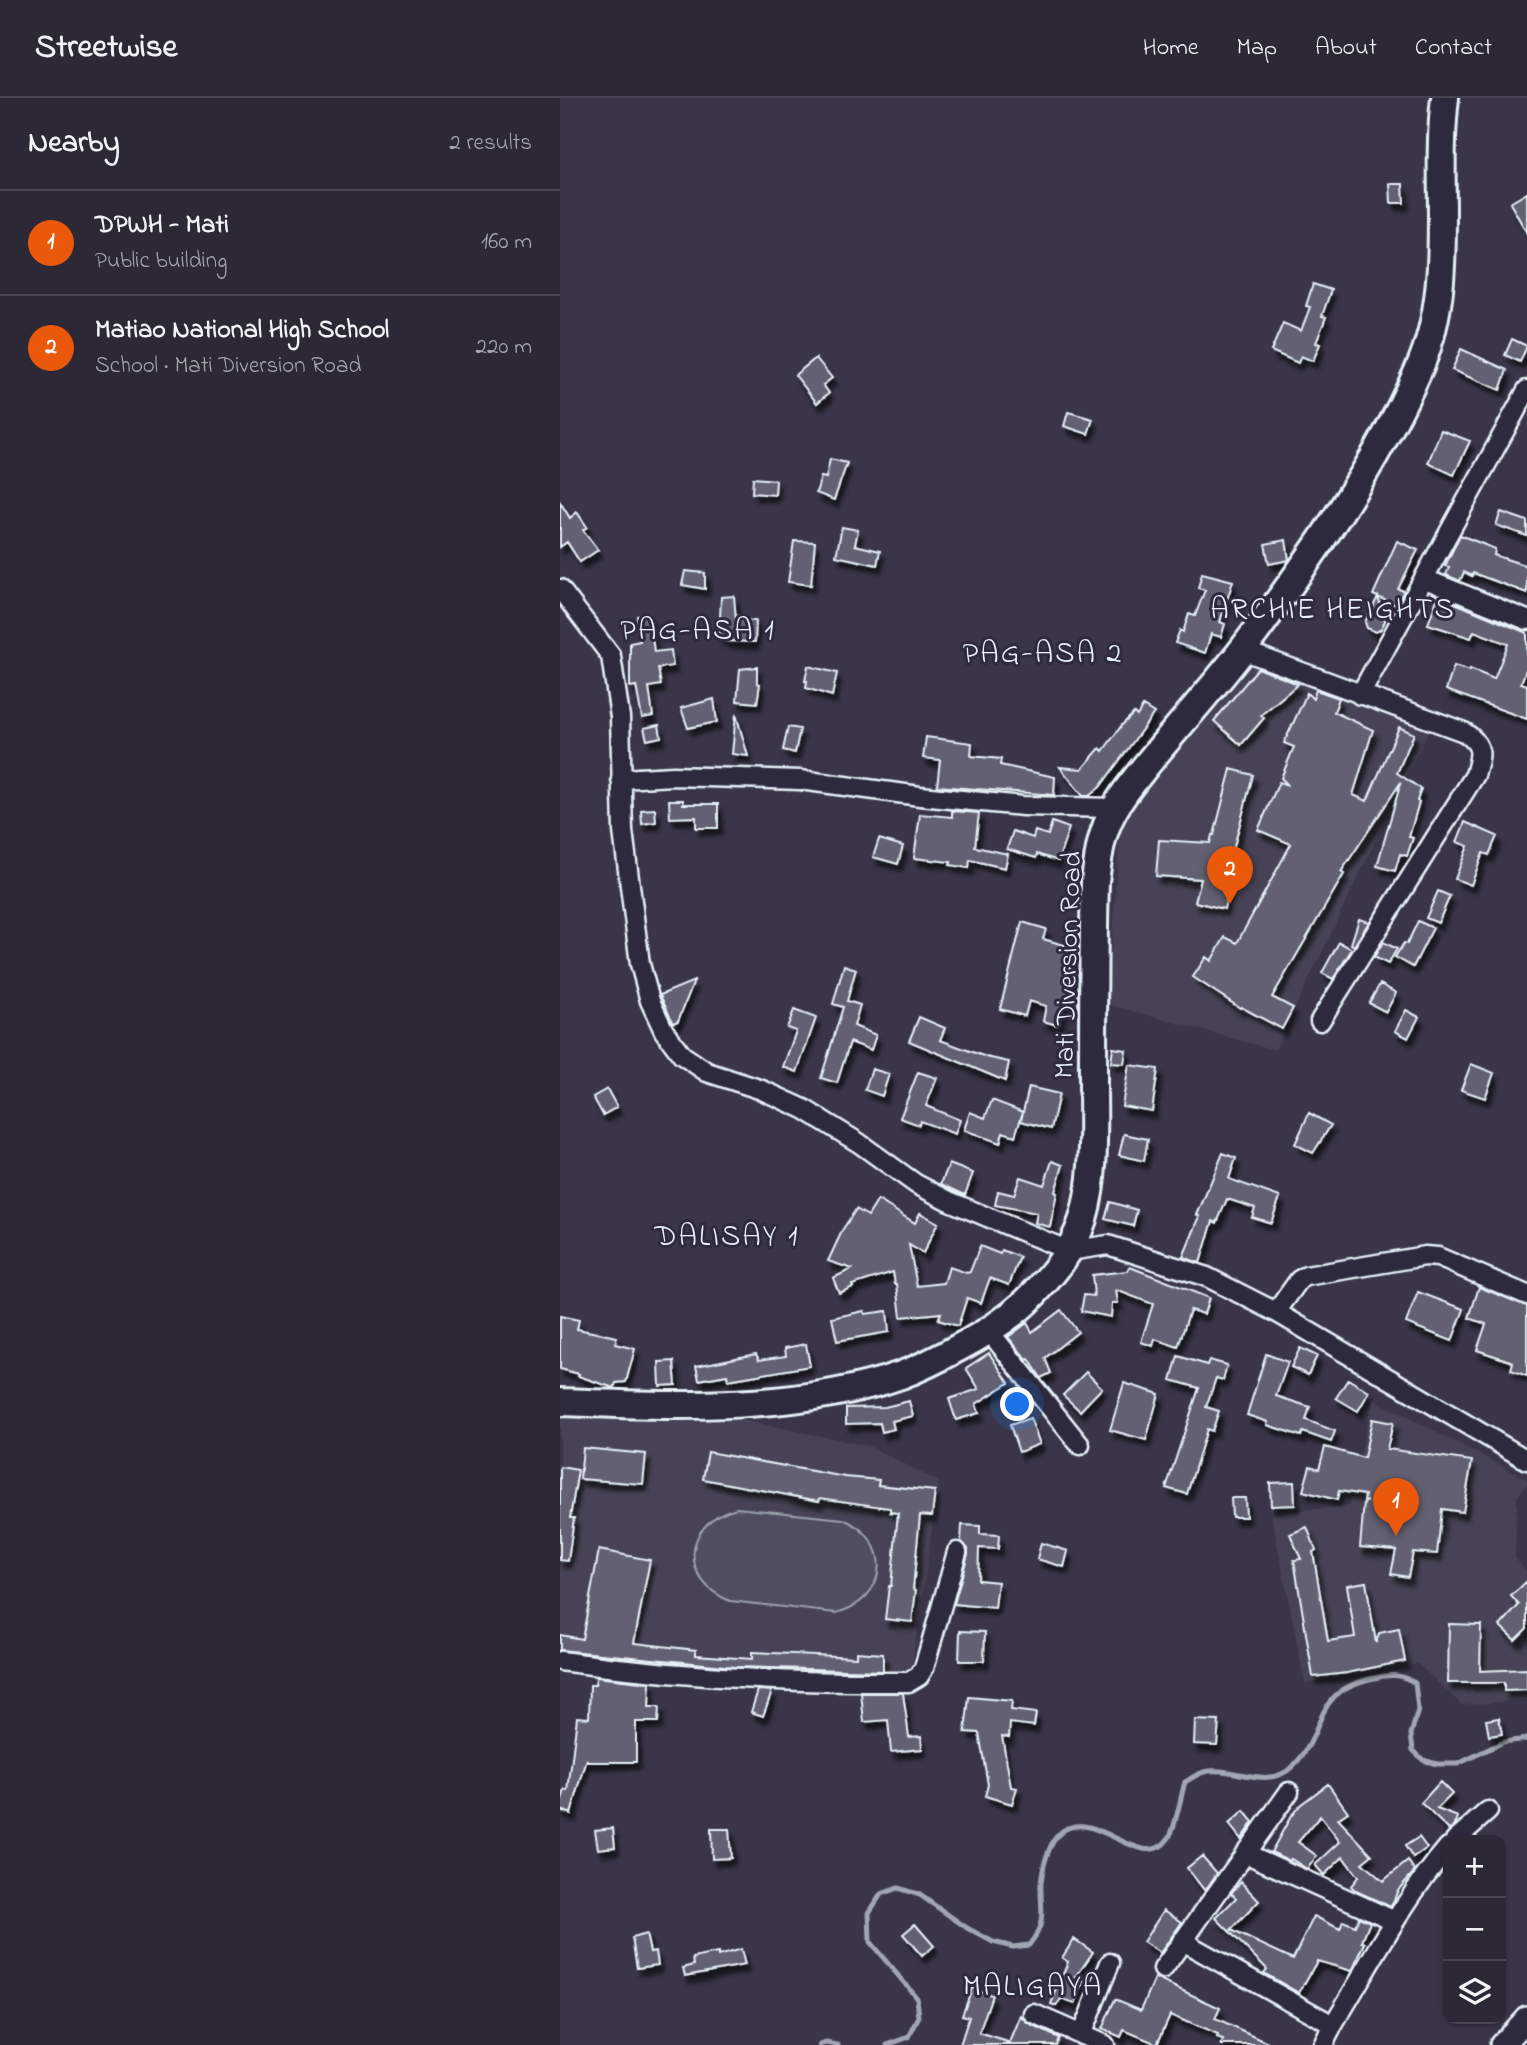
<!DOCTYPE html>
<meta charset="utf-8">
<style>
:root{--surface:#2c2836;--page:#383442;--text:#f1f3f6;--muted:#a6a6ad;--line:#484451;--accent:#ea580c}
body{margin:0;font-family:"Indie Flower",sans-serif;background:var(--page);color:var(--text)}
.controls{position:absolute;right:21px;bottom:21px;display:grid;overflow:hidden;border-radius:14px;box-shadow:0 2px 5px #0004}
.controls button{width:63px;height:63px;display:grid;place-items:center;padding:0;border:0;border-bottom:2px solid var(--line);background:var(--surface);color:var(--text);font:35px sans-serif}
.you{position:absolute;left:458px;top:1307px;width:24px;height:24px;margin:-18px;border:5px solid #fff;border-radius:50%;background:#1a73e8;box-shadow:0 0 0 10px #1a73e833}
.badge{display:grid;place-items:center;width:46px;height:46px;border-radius:50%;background:var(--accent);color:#fff;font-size:23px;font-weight:700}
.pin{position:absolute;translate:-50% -58px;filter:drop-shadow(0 2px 4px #0008)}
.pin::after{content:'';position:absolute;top:37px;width:24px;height:21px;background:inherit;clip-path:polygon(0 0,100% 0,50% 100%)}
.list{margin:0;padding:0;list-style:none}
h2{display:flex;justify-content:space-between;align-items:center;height:91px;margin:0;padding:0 28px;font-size:30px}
h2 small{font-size:23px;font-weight:400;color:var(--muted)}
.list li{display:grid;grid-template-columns:46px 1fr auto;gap:21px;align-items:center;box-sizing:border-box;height:105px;padding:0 28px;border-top:2px solid var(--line)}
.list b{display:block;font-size:26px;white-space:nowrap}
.list p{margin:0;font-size:23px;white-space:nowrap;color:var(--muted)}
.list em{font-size:23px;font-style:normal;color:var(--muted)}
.icon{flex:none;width:38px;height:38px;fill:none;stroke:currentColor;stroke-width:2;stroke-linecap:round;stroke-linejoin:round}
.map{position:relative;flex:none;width:967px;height:1947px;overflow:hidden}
header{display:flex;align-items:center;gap:42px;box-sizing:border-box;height:98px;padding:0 35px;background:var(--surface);border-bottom:2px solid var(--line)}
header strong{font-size:33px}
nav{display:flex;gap:38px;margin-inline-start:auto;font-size:24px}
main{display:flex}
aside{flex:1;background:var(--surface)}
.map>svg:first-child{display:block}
</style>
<header>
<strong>Streetwise</strong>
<nav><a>Home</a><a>Map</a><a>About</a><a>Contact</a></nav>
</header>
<main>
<aside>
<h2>Nearby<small>2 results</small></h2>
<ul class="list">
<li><span class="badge">1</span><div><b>DPWH - Mati</b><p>Public building</p></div><em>160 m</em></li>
<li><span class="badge">2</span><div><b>Matiao National High School</b><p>School · Mati Diversion Road</p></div><em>220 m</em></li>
</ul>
</aside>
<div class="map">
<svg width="967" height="1947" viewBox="0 0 967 1947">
<defs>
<filter id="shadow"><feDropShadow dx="4" dy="7" stdDeviation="2" flood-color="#0009"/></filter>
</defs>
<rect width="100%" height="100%" fill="#3a3648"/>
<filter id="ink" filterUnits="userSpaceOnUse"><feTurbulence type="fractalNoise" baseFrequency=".0143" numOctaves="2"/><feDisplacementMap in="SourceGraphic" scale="14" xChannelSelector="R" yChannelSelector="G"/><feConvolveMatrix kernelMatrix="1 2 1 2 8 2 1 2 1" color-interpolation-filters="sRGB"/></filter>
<g filter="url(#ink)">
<path fill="#464354" d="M689,551L871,627L715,952L547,906L562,707Z
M813,1301L967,1381V1386L957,1399L955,1460L967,1473V1602L902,1607L858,1566L745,1585L711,1415L789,1408Z
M0,1320H173L309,1348L379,1384L350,1582L0,1562Z"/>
<path fill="#504e5f" stroke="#9ca0ac" stroke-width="2" d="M177,1410L283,1421C334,1442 329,1502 276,1515L170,1503C118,1482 123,1423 177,1410Z"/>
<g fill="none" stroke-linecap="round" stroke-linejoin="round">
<path stroke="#a2a6b1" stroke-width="5" d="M260,1947L266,1945L278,1947
M327,1947L349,1939L359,1919L357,1900L310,1844L309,1815L321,1796L338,1790L360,1797L407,1830L433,1844L453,1849L469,1847C472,1843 476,1838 478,1833C485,1819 480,1801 481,1785C483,1768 489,1741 504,1732C537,1711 583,1776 608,1741C615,1733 621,1697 625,1684C630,1681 637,1676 644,1674C672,1667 707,1693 732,1669C770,1633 748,1594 814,1580C830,1576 841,1576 855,1585L858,1612L851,1636L853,1652L863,1662L877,1666H898L943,1644L967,1641"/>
</g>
<path fill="#636171" stroke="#e8f1f8" stroke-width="2" filter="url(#shadow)" d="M830,86H843L844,105H831Z
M967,95V135L950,105Z
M753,186L771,192L762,218L766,219L756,245L760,246L753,263L741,258L738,265L711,253L723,225L741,233L750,209L746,208Z
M952,241L967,248L960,264L945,257Z
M901,251L947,272L940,292L892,272Z
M256,260L272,280L263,287L269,295L257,305L235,277Z
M508,314L533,321L528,336L504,328Z
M881,332L910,343L894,377L868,365Z
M270,361L287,365L274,402L256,395L261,379L266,380Z
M193,380L216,382L215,397L192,395Z
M0,404L10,420L17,414L27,429L23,432L38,452L20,464L7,444L0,449Z
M941,414L967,423V438L936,427Z
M282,429L298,432L295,447L320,453L317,467L276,458Z
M900,437L935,451L934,457L967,468V495L913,475L912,478L904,474L900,483L886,477L889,469L885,468Z
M726,442L729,462L709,466L705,446Z
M234,443L255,444L251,487L228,484Z
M837,443L858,452L838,491L844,493L836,507L813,497Z
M125,473L145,475V491L122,487Z
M642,475L673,483L660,524L665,526L661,539L651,536L645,555L615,545L620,532L623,534L629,516L635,518L645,492L638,490Z
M174,498L176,522L196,523L195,544L165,543V540H159L161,499Z
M878,498L967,535V569L961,585L967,587V621L886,592L894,568L910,573V571L934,581L948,546L914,533L911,540L868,526Z
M818,499L825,523L821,531L816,534L807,530L805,524Z
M89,516L94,554L111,552L113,568L98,570L101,587L89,589L93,618L82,620L76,588L70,589V545L80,543L77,518Z
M248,568L277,575L272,598L246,590L247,583H245Z
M197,569V585L200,586L197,605L177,603L180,571Z
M698,570L738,586L701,617L704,620L681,647L654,623Z
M756,592L779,600L774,614L813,632L793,697L807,703L839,629L854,636L837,675L861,691L857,703L859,704L849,739L853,740L847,758L840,756L835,773L817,768L841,684L781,774L784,776L712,899L733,910L722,931L681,909L680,910L633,879L646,859L651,863L665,839L677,845L731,746L698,732L719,684L728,687L721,680L734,649L724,645L747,595L753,601Z
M154,601L157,624L128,630L121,610Z
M583,608L594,615L589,622L540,689L529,698H523L500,669L522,671L540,650L543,653L562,627L574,615L577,618Z
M176,616L188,658L172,656Z
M99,627L101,639L87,642L84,630Z
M228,629L240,631L235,655L223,652Z
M366,639L412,645L411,658L441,661L440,667L495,679L494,697L377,688L380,662L363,660Z
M671,671L693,677L668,771L673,773L664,811L635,804L641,781L596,778L599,742L650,745L652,737H654Z
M109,702H123V706H158V730H136V719L110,720Z
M95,711L96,724L82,726L81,712Z
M392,713L419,715L415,749L448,756L445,770L410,762L409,770L390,767L391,764L354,760L360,716L392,719Z
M492,724L509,730L498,763L477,756L476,760L447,751L453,733L473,740L475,733L488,737Z
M905,724L937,738L929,757L923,755L911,787L895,781L908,748L897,744Z
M319,741L343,748L338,766L313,759Z
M878,793L890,798L878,825L866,820Z
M799,821L809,824L794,848L791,846Z
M858,823L873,830L853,869L835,859L844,845L847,846Z
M462,824L486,831L483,841L515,850L509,871L514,872L512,885L497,927L483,923L486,908L469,903L465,918L440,911Z
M779,844L792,851L773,881L762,875Z
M823,844L837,851L828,866L814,859Z
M284,867L296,871L287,903L300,907L294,928L316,937L311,952L290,944L277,985L261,980L283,909L273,906Z
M134,883L118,923L113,925L100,897Z
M820,886L836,895L826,914L809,905Z
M234,912L256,920L237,974L223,969L236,933L227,930Z
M846,912L859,919L848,940L835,933Z
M359,919L385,930L380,942L426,959L449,964L445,983L349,943Z
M553,950L566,952L564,966L551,965Z
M911,966L934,975L925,1000L901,992Z
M569,967L598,971L592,1013L562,1008Z
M312,971L329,976L322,998L305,992Z
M358,974L377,980L366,1008L400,1022L395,1036L360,1023L359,1027L340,1020Z
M469,989L499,996L491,1031L461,1023L463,1014L455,1038L443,1034L440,1045L404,1032L410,1014L425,1020L432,1002L463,1014Z
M47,991L57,1009L43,1017L33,999Z
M749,1015L771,1027L753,1055L735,1046Z
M564,1036L588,1041L584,1063L559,1057Z
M663,1055L676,1060L669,1081L720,1099L711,1125L692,1119L695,1110L667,1101L657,1125L653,1123L640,1165L623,1159L640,1118L637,1117Z
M492,1063L503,1067L495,1094L497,1095L490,1129L475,1125L477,1115L435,1107L438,1093L454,1097L460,1079L484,1087Z
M389,1066L413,1075L405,1097L381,1086Z
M318,1102L355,1125L360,1115L378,1125L363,1155L349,1147L357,1188L384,1185L389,1169L407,1175L410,1174L420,1148L440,1156L442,1152L460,1159L449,1187L430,1180L421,1205L407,1200L398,1228L378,1222L381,1215L341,1219L337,1186H335L333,1174L292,1187L293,1189L279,1195L273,1180L292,1171L268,1163L283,1131L296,1111L308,1118Z
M550,1104L577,1112L573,1128L545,1121Z
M570,1169L649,1200L644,1216L630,1212L618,1249L595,1241L593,1248L581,1244L593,1206L556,1192L558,1205H552L551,1219L521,1213L524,1197L534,1198L532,1177L568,1173Z
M919,1189L967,1208V1278L951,1272L953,1264L917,1252L926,1226L909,1220Z
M858,1194L904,1211L892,1243L846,1225Z
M501,1212L518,1234L485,1260L491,1275L481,1280L469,1261L467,1262L448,1239L467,1225L472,1234Z
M304,1213L305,1216L327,1213L329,1234L277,1243L272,1220Z
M0,1218L19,1222L17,1231L57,1239L55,1246L75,1251L66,1284L56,1285L54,1290L18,1278L19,1276L0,1271Z
M246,1246L250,1268L168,1282L167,1277L139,1282L136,1268L196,1256L199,1262L226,1258L225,1250Z
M740,1250L757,1258L748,1277L731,1269Z
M429,1255L449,1285L416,1306L419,1315L396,1322L389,1301L419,1291L406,1270Z
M706,1256L728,1264L716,1298L750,1309L746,1322L775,1333L771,1344L743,1334L741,1338L707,1327L708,1324L687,1317Z
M618,1258L647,1267L649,1262L667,1267L663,1282L656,1280L646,1309L659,1313L652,1333L647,1331L627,1396L606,1390L639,1290L611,1282Z
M114,1263L116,1287L100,1288L99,1264Z
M526,1274L542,1290L520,1313L503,1297Z
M788,1281L809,1294L798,1313L776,1300Z
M564,1285L599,1296L586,1342L550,1332Z
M349,1303L353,1318L332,1323L334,1331L322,1334L320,1325L286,1326V1310L325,1309Z
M470,1320L480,1346L459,1354L450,1327Z
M812,1321L833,1325L827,1351L912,1363L903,1414L882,1411L877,1456L853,1454L848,1479L831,1476L836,1452L800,1449L804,1405L808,1403L804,1404L805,1397L779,1393L777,1402L743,1393L750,1368L759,1371L765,1349L804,1360Z
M23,1350L86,1356L83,1386L20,1381Z
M148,1354L285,1379L319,1382L318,1387L375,1393L372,1418L360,1417L353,1491L356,1492L352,1524L325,1521L329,1488H331L338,1415L330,1414V1410L260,1400L259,1403L143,1381Z
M0,1369L18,1372L10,1420H14L8,1463L0,1462Z
M734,1384L735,1407L711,1408L710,1385Z
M671,1400H685L686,1419H672Z
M402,1427L420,1428V1436L439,1437L438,1451L419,1450L418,1482L438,1484L435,1510L394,1506L408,1456V1451L401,1443Z
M747,1429L756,1452L753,1454L768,1543L795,1539L787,1487L806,1484L816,1545L819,1535L839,1531L845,1563L787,1575L753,1579L734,1462L741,1461L730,1436Z
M481,1445L508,1453L504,1469L477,1461Z
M39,1452L90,1462L74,1545L136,1552V1557L192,1561V1554L296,1559V1554L323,1556V1573L175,1569L0,1552V1537L22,1541Z
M967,1483V1530L955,1542L940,1528L959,1507L951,1498Z
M889,1526L921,1527L920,1573L967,1571V1592L944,1593V1585H888Z
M400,1533L425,1534L424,1563H399Z
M36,1579L90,1585L89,1609H99L98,1624H76V1664H27V1661L11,1716L0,1712V1708L5,1692L8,1693L17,1619L29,1620L30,1587H35Z
M198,1592L212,1593L203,1618L191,1614Z
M301,1595H343L349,1639L361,1638L362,1651L331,1654L328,1622L304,1624Z
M409,1599L452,1603L451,1612L476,1615L474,1628L450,1625L449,1639L442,1638L451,1689L457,1690L452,1706L425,1698L428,1687L419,1635L405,1634Z
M939,1620L942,1636L929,1638L926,1622Z
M635,1622L659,1623L657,1647L634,1646Z
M880,1684L892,1696L877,1711L898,1719L895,1727L889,1732L861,1705Z
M768,1686L788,1714L778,1721L812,1757L802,1765L823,1783L848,1763L855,1773L838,1792L831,1809L796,1793L791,1788L798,1779L783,1759L764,1777L755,1767L780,1744L760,1718L738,1744L757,1758L747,1771L731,1761L730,1763L711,1754L731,1718L740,1707Z
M684,1713L693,1724L681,1741L669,1726Z
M53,1730L55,1749L38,1751L35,1732Z
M151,1731H169L171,1760L152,1761Z
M859,1739L867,1750L853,1760L845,1748Z
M642,1758L657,1775L645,1793L627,1770Z
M681,1784L699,1803L671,1832L733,1861L754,1818L780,1831L783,1823L795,1828L799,1819L810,1824L802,1844L805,1845L792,1873L757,1863L739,1895L704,1875L707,1871L656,1820L676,1800L671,1795Z
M604,1812L622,1824L600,1855L583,1844Z
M355,1826L374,1848L362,1858L343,1836Z
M86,1836L90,1854L96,1853L98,1867L77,1870L72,1840Z
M514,1841L533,1854L516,1879L524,1882L515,1906L501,1901L496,1908L491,1906L508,1864L502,1860Z
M181,1851L185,1867L125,1878L123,1870L134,1867L133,1860L158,1855V1858Z
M595,1880L660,1910L655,1921L713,1947H661L663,1942L657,1940L658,1937L610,1917L597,1946L564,1932L561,1939L542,1931L555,1901L581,1912Z
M412,1890L432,1897L419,1935L448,1944L447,1947H400L409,1919L402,1917Z
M461,1918L469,1926L499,1940L496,1947H449Z"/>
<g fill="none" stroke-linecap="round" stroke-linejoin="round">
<g stroke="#e8f1f8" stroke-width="23">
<path id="minor" d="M865,481L967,522
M0,491L51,558L60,619L63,733L80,866L90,903L104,933L122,957L147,974L202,992L244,1011L299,1045L356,1086L389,1103L509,1153L548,1147L647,1179L716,1214L967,1362
M682,552L904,634C924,647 921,656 915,677L760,923
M800,597L967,292
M61,681L113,678L240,682L360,698L463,708L555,710
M716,1214L739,1182L746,1178L865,1158L878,1159L967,1197
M429,1233L520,1347
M0,1563C116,1579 232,1585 349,1584L359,1578L364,1570L397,1454
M895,1742L928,1713
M685,1755L835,1823
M622,1843L773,1927L763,1947
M603,1871L729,1694
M474,1916L545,1947
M773,1927C810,1867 842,1803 888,1749
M521,1937L550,1865"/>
</g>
<g stroke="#e8f1f8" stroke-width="28">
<path id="major" d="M942,1947L967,1920"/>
</g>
<g stroke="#e8f1f8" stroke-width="32">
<path id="highway" d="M0,1304C108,1308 237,1314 341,1277C360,1270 380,1260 398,1250C423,1237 446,1223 467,1203C491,1179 513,1153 523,1121C536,1078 533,1028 533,984C533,917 533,850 535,783C538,762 540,741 549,722C558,701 574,683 588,665C619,627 653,590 683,551C749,463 813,373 858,273C897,188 874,89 885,0"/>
</g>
<use href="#minor" stroke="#2f2a3d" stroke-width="18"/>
<use href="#major" stroke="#2f2a3d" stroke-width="23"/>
<use href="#highway" stroke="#2f2a3d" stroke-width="26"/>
</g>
</g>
<g text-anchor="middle" stroke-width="6" stroke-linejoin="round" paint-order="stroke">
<g font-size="28" fill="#e8f1f8" stroke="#2f2a3d">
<text transform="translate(506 867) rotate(-88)" y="10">Mati Diversion Road</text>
</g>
<g font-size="30" letter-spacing="2" fill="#e8f1f8" stroke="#2f2a3d">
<text x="773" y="520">ARCHIE HEIGHTS</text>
<text x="138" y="541">PAG-ASA 1</text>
<text x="483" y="564">PAG-ASA 2</text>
<text x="167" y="1147">DALISAY 1</text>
<text x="473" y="1897">MALIGAYA</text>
</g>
</g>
</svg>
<div class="controls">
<button>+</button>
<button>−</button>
<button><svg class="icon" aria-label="layers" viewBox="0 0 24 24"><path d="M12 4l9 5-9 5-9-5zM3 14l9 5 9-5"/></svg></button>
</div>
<div class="you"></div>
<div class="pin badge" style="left:836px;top:1438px">1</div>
<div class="pin badge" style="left:670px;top:806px">2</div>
</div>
</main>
